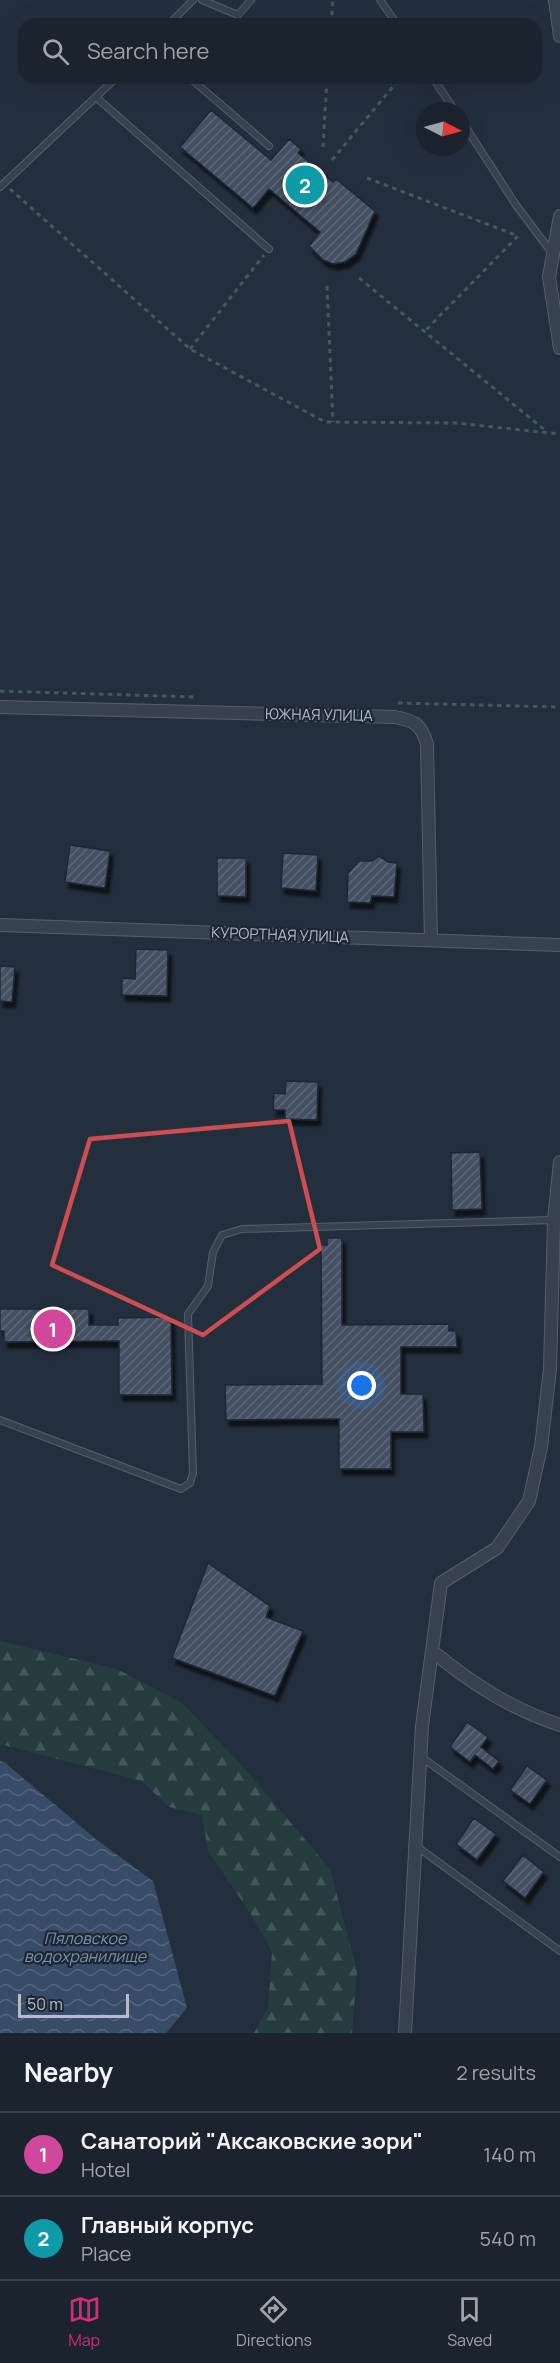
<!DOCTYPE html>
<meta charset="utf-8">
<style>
:root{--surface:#1b232e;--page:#282f3a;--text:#f1f3f6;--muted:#a0a4aa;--line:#39404a;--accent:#db2777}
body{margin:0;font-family:Manrope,sans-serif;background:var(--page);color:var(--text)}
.compass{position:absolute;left:416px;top:102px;width:54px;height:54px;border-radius:50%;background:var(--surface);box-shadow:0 6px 24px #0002;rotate:96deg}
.scale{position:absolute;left:18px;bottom:15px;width:111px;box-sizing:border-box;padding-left:6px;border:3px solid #b4bcc9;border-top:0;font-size:16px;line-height:21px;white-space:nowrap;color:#b4bcc9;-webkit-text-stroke:4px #1d2633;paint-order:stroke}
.you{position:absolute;left:362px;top:1386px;width:21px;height:21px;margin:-15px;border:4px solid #fff;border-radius:50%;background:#1a73e8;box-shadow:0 0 0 9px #1a73e833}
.badge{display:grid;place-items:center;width:39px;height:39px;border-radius:50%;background:var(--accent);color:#fff;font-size:20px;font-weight:700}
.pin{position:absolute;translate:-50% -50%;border:3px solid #fff;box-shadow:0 2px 6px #0006}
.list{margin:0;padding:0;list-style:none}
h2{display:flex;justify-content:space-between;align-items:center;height:78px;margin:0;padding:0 24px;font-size:26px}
h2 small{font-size:20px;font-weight:400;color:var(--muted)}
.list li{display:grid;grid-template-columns:39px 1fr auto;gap:18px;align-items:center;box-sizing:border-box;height:84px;padding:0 24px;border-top:2px solid var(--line)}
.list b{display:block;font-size:22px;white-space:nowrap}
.list p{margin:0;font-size:20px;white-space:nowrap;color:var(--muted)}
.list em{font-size:20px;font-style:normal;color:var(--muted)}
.icon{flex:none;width:33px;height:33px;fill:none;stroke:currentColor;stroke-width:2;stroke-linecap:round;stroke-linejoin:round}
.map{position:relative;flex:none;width:560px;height:2033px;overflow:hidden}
.search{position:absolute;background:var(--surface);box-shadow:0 6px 24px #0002;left:18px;right:18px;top:18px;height:66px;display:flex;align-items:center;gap:15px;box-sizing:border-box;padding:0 21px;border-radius:18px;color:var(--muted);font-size:22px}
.sheet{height:246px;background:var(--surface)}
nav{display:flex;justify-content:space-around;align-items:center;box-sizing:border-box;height:84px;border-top:2px solid var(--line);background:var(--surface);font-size:16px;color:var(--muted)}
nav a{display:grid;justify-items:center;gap:3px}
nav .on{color:var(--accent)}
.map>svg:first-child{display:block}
</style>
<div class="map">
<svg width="560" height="2033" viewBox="0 0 560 2033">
<defs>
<pattern id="forest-firs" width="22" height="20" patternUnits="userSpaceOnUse" patternTransform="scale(1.5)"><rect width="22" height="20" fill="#263c3f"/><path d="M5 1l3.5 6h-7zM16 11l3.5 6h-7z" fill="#435659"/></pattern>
<pattern id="water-waves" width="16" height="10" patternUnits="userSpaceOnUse" patternTransform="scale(1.5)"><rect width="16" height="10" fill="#394c67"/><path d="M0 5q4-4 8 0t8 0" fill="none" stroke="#53647b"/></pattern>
<pattern id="building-hatch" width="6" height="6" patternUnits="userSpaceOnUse" patternTransform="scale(1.5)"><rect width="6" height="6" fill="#455162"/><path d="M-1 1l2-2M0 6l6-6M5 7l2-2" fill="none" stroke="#5d6877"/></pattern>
<filter id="shadow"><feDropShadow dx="3.5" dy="6" stdDeviation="1.5" flood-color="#0009"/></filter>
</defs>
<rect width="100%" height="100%" fill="#242f3e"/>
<path fill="url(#forest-firs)" d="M0,1641L117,1669L182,1703L247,1771L330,1869L357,1971L352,2033H254L268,2008L272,1952L251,1914L208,1851L202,1815L169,1807L142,1781L0,1744Z"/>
<path fill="url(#water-waves)" d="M0,1761L4,1762L97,1840L153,1881L187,2008L166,2033H0Z"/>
<path fill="url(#building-hatch)" stroke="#1f2835" stroke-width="1.5" filter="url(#shadow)" d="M211,110L271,160L289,139L301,149L298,153L333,182L336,179L375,211L356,254L345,262L333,264L323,260L309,246L320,232L269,189L253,208L180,147Z
M70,845L110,851L105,888L65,882Z
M283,853L318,855L316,891L281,888Z
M379,856L388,862L397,863L394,897L372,896L370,903L347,902L348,873L359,861H372Z
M217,858H246V897L217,896Z
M136,949L168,950L167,996L122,995V978L135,979Z
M0,966L15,967L12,1002L0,1001Z
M286,1081L318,1082L317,1120L285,1119V1110H273L274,1093L285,1094Z
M480,1152L482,1209L452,1210L451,1153Z
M327,1238H342V1325L449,1324V1331H456L457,1347H401V1394H423L424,1432H391V1469H339V1419L226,1420L225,1385L322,1384L321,1245H327Z
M0,1309H89V1325H118V1318L171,1317L172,1395H119V1341L4,1342V1331H0Z
M208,1563L270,1606L266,1617L303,1631L275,1696L172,1658Z
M467,1722L488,1737L481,1747L499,1761L493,1769L475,1755L470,1762L450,1747Z
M527,1766L547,1780L530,1804L510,1790Z
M474,1818L496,1834L477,1860L456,1844Z
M523,1855L544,1872L525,1898L503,1881Z"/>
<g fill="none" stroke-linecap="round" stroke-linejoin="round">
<g stroke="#565f6c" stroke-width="8">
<path id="service" d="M202,0L238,15L251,0
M380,0L397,24
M169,24L193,0
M190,78L269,146
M433,78L455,111
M97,98L269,249
M461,120L516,205L552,253
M0,187L116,78
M0,1420L181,1489L190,1483L193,1473L188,1314L208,1286L213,1252L222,1235L242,1229L554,1220
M420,1756L560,1857
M416,1846L560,1951"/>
</g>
<g stroke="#565f6c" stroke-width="14">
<path id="minor" d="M555,0L560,36
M560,216L549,277L560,348
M0,707L395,717C415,721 421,724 427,744L431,940
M0,925L560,945
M432,1651C471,1683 511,1709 560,1725
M405,2033L422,1726L441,1583L497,1548L529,1501L541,1447L550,1369L554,1220L560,1162"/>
</g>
<path stroke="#44595c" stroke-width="3" stroke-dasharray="4.5 4.5" stroke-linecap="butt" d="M331,24L333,0
M323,147L327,78
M332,160L400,78
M367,178L518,236L424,332
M10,189L190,349L325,422L456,423L560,434
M359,278L546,431
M327,286L333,422
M190,349L264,255
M0,691L196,697
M398,703L560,707"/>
<use href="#service" stroke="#38414e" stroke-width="6"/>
<use href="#minor" stroke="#38414e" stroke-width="12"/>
</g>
<path fill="none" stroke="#ce4d50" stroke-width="4.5" stroke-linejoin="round" d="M289,1121L320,1249L203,1335L52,1265L90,1139Z"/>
<g text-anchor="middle" stroke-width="4.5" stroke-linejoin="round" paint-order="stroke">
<g font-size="15" fill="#b4bcc9" stroke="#1d2633">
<text transform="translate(319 715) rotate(1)" y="5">ЮЖНАЯ УЛИЦА</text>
<text transform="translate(280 935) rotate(2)" y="5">КУРОРТНАЯ УЛИЦА</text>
</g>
<g font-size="16" font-style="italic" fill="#7c92b1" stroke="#1d2633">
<text x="85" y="1944">Пяловское<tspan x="85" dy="18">водохранилище</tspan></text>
</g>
</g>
</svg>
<svg class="compass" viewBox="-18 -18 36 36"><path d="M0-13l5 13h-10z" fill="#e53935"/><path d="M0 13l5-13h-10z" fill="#a0a4aa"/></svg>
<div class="scale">50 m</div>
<div class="you"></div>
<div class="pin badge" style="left:53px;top:1329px;background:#d1479c">1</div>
<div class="pin badge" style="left:305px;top:185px;background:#0f9aa8">2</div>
<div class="search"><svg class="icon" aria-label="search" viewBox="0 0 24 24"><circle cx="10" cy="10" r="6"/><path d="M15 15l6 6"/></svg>Search here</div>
</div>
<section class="sheet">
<h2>Nearby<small>2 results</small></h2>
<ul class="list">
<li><span class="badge" style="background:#d1479c">1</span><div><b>Санаторий &quot;Аксаковские зори&quot;</b><p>Hotel</p></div><em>140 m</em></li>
<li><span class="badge" style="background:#0f9aa8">2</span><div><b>Главный корпус</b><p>Place</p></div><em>540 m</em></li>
</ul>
</section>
<nav>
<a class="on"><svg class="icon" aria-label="map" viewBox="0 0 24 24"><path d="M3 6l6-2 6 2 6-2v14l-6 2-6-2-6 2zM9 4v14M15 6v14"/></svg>Map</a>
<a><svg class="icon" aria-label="directions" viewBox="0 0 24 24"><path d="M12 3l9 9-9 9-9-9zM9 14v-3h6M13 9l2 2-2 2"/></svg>Directions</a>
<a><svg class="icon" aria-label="saved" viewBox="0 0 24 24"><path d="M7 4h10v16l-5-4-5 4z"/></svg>Saved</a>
</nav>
